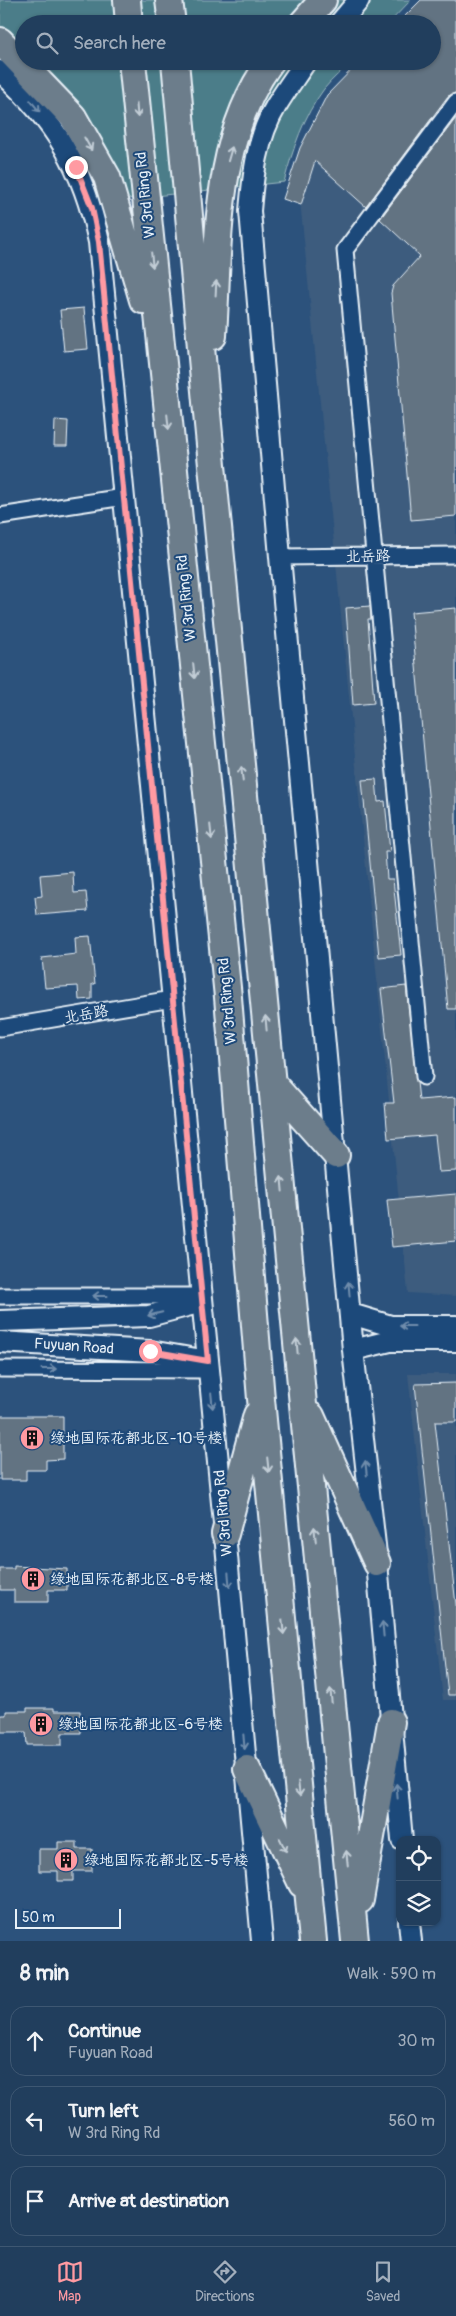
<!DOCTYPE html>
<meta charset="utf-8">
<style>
:root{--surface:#213e5d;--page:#294563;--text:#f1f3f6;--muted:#a2aebc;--line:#3e5772;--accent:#ff9aa2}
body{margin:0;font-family:Pangolin,"LXGW WenKai TC",sans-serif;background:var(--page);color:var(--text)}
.controls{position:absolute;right:15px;bottom:15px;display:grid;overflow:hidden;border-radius:10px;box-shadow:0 1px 4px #0004}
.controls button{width:45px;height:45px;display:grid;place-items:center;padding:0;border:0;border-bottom:1px solid var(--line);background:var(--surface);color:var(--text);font:25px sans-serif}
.scale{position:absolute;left:15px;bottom:12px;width:106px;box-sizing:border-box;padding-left:5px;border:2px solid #e8f1f8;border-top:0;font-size:14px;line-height:18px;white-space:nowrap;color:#e8f1f8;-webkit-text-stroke:4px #1f4a7a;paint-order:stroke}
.stop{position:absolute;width:15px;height:15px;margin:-11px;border:4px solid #ff9aa2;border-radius:50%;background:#fff}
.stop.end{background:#ff9aa2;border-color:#fff;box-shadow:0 1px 5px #0008}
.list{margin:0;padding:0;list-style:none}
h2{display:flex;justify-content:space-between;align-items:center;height:65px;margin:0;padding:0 20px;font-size:21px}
h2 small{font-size:16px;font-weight:400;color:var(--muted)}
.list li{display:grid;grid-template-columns:32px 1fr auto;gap:15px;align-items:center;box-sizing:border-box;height:70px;margin:0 10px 10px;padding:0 10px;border:1px solid var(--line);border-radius:15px}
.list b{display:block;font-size:19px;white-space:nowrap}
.list p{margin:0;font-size:16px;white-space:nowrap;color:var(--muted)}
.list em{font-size:16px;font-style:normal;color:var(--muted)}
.icon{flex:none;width:28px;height:28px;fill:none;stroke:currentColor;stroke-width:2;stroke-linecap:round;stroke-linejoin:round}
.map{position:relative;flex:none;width:456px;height:1941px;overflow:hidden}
.search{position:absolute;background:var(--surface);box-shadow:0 1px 4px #0004;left:15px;right:15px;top:15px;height:55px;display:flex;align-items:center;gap:12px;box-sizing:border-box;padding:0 18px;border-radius:28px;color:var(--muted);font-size:19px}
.sheet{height:305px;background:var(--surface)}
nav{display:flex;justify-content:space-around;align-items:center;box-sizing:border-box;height:70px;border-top:1px solid var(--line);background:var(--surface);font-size:14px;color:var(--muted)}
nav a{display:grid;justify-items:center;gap:2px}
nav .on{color:var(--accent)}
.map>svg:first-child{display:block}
</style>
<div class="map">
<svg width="456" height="1941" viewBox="0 0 456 1941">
<rect width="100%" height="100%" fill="#2c527c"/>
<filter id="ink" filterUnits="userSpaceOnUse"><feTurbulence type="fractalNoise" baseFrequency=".02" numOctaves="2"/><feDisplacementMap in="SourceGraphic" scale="10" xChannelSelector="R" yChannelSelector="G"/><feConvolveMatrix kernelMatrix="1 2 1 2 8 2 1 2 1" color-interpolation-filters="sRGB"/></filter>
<g filter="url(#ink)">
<path fill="#3c5c7e" d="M456,0V1296L408,1293L298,180L305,151L432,61Z
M408,1374H456V1700H443Z"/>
<path fill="#4c7d89" stroke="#9ab7c0" d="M0,0H411L388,24H24V52L0,30Z
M34,61H351C343,70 332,79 324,89C303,117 293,149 284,182L127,199Z"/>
<path fill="#627382" stroke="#e8f1f8" d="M421,0H456V93L448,96L366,207L315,161L301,205L283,199L300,148L327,95L360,61H432V24H397Z
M456,118V516L411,520L391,293L393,286L420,256L380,219Z
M84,308L88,349L64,351L60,310Z
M55,420L68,421L67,446H54Z
M370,606L371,619H368L374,703L353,705L346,608Z
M456,608V1009H448L411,612Z
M376,779L378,802L385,801L390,852H385L387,879H393L401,955L379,957L362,780Z
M73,872L74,893L86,892L88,911L37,915L35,897L42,896L40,875Z
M90,936L95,984H92V999L79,1000L78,986L45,988L42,958L76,954L75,937Z
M406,986L419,1100L456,1097V1171L439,1172L435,1135L388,1139L385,1103H394L381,989Z
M456,1194V1241L392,1247L387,1200Z
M456,1383V1422H435L456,1605V1695H448L415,1384Z
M0,1416H63V1459L46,1460V1470H26V1480H0Z
M14,1566L67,1569V1590H48V1602H14V1590H0V1569H14Z
M27,1708H54V1711H80L81,1733H62V1745H27L26,1732H1V1715H6V1711H27Z
M58,1842H77V1849H92V1871H73V1881H58V1871H39V1849H58Z"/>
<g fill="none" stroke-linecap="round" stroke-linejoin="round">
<g stroke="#e8f1f8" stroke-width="19">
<path id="street" d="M0,516L124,497
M280,557L456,555
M0,1028L172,999
M424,1077L345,250L456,102
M0,1296H201
M0,1369L209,1370"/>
</g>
<g stroke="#e8f1f8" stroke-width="24">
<path id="secondary" d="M339,24L359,0
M306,61C296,76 285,91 276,106C257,137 253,176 250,211L280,557L353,1350L377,1563L402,1840
M0,71C56,122 83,167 99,242L225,1534L262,1941
M351,1314L391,1326H456
M0,1321L149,1316L202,1302
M0,1342L150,1351L208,1361
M353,1350L390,1341H456
M409,1922L411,1941"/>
</g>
<g stroke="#e8f1f8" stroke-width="30">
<path id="highway" d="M127,0L129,24
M169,0L172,24
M302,24L323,0
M0,41L73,117L107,177L143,300
M132,61L228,997L261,1399L313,1941
M175,61L208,424L355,1941
M213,336C219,244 213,139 271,61
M272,1083L336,1155
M311,1416L377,1563
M225,1534L257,1415
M247,1769L302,1884
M360,1900L391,1722"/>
</g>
<use href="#street" stroke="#1f4a7a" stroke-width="15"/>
<use href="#secondary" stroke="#1f4a7a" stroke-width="20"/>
<use href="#highway" stroke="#6c7d8b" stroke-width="26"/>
</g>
<defs><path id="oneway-shaft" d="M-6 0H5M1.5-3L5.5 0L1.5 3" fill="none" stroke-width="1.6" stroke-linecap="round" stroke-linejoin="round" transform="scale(1.25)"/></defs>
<g stroke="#6f8dac">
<use href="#oneway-shaft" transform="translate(35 106) rotate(50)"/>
<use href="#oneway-shaft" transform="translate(349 1289) rotate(-95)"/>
<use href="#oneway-shaft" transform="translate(100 1296) rotate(-180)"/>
<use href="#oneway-shaft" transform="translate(155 1314) rotate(167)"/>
<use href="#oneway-shaft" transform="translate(407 1326) rotate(180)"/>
<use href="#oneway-shaft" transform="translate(49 1369)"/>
<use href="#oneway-shaft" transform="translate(212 1401) rotate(84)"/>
<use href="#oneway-shaft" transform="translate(366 1468) rotate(-96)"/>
<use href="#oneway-shaft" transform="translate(229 1580) rotate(85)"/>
<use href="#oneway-shaft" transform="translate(383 1629) rotate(-95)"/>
<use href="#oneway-shaft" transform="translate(244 1742) rotate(85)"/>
<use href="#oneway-shaft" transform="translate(397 1791) rotate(-95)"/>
</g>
<g stroke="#c3ced7">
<use href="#oneway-shaft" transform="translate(137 110) rotate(85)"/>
<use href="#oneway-shaft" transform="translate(88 144) rotate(61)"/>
<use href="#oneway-shaft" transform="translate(230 154) rotate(-74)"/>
<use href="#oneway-shaft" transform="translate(152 260) rotate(84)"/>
<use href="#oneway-shaft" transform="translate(216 288) rotate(-87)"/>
<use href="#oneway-shaft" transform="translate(168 422) rotate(84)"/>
<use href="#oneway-shaft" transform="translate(194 671) rotate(84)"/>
<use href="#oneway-shaft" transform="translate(242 774) rotate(-96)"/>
<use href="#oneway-shaft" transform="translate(211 832) rotate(84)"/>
<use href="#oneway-shaft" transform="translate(266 1023) rotate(-95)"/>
<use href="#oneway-shaft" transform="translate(282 1184) rotate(-95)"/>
<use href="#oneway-shaft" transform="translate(297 1346) rotate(-95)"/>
<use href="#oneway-shaft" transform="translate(268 1465) rotate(84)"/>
<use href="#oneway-shaft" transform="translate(315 1534) rotate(-96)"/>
<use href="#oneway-shaft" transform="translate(283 1627) rotate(84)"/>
<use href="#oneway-shaft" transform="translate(331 1696) rotate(-96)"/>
<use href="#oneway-shaft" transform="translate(299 1789) rotate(84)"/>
<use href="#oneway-shaft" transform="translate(283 1845) rotate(64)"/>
<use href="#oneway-shaft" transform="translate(347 1858) rotate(-96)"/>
</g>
</g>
<g fill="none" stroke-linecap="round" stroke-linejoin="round" filter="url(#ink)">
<path stroke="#ff9aa2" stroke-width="6" d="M76,167L92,208L99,242L208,1361L150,1351"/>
</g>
<defs>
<g id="building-disc" transform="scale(1.25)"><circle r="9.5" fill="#ff9aa2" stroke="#1f4a7a"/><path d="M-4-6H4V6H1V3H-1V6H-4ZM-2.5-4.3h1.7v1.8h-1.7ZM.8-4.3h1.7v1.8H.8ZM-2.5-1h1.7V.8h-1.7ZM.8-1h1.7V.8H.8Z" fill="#111"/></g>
</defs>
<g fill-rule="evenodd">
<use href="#building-disc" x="32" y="1438"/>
<use href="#building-disc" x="33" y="1579"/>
<use href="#building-disc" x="41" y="1724"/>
<use href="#building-disc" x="66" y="1860"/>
</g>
<g text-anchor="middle" stroke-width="4" stroke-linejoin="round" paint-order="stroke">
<g font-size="15" fill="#e8f1f8" stroke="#1f4a7a">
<text transform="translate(145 195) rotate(-96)" y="5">W 3rd Ring Rd</text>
<text transform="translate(368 556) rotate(-1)" y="5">北岳路</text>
<text transform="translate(186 598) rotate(-96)" y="5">W 3rd Ring Rd</text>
<text transform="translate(227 1001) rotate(-95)" y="5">W 3rd Ring Rd</text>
<text transform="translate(86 1014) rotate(-10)" y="5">北岳路</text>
<text transform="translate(74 1346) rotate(4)" y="5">Fuyuan Road</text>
<text transform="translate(223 1513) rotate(-95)" y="5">W 3rd Ring Rd</text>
</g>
<g font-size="15" fill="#e8f1f8" stroke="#1f4a7a" text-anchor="start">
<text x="50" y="1443">绿地国际花都北区-10号楼</text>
<text x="50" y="1584">绿地国际花都北区-8号楼</text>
<text x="58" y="1729">绿地国际花都北区-6号楼</text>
<text x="84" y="1865">绿地国际花都北区-5号楼</text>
</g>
</g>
</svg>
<div class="controls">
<button><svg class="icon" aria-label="locate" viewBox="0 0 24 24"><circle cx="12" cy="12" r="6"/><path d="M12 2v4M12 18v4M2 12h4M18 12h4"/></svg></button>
<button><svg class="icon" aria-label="layers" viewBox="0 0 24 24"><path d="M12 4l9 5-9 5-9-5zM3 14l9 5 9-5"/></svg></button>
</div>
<div class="scale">50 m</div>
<div class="stop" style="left:150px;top:1351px"></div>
<div class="stop end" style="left:76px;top:167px"></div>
<div class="search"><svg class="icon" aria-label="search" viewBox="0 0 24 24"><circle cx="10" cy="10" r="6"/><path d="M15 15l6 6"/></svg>Search here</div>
</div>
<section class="sheet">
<h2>8 min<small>Walk · 590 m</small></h2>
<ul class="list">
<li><svg class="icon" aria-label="ahead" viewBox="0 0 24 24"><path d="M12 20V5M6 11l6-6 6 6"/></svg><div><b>Continue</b><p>Fuyuan Road</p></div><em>30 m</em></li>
<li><svg class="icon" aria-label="left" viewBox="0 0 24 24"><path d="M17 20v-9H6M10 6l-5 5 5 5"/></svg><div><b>Turn left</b><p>W 3rd Ring Rd</p></div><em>560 m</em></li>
<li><svg class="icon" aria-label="arrive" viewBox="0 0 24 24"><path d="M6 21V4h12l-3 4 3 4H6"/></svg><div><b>Arrive at destination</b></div></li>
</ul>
</section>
<nav>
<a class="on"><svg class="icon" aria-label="map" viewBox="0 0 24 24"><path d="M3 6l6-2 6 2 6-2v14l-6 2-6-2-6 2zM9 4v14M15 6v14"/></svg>Map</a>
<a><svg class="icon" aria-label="directions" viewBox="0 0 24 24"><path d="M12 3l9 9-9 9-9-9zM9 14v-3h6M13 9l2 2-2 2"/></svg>Directions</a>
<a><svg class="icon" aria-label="saved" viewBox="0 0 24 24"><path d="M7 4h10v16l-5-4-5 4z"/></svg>Saved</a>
</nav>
